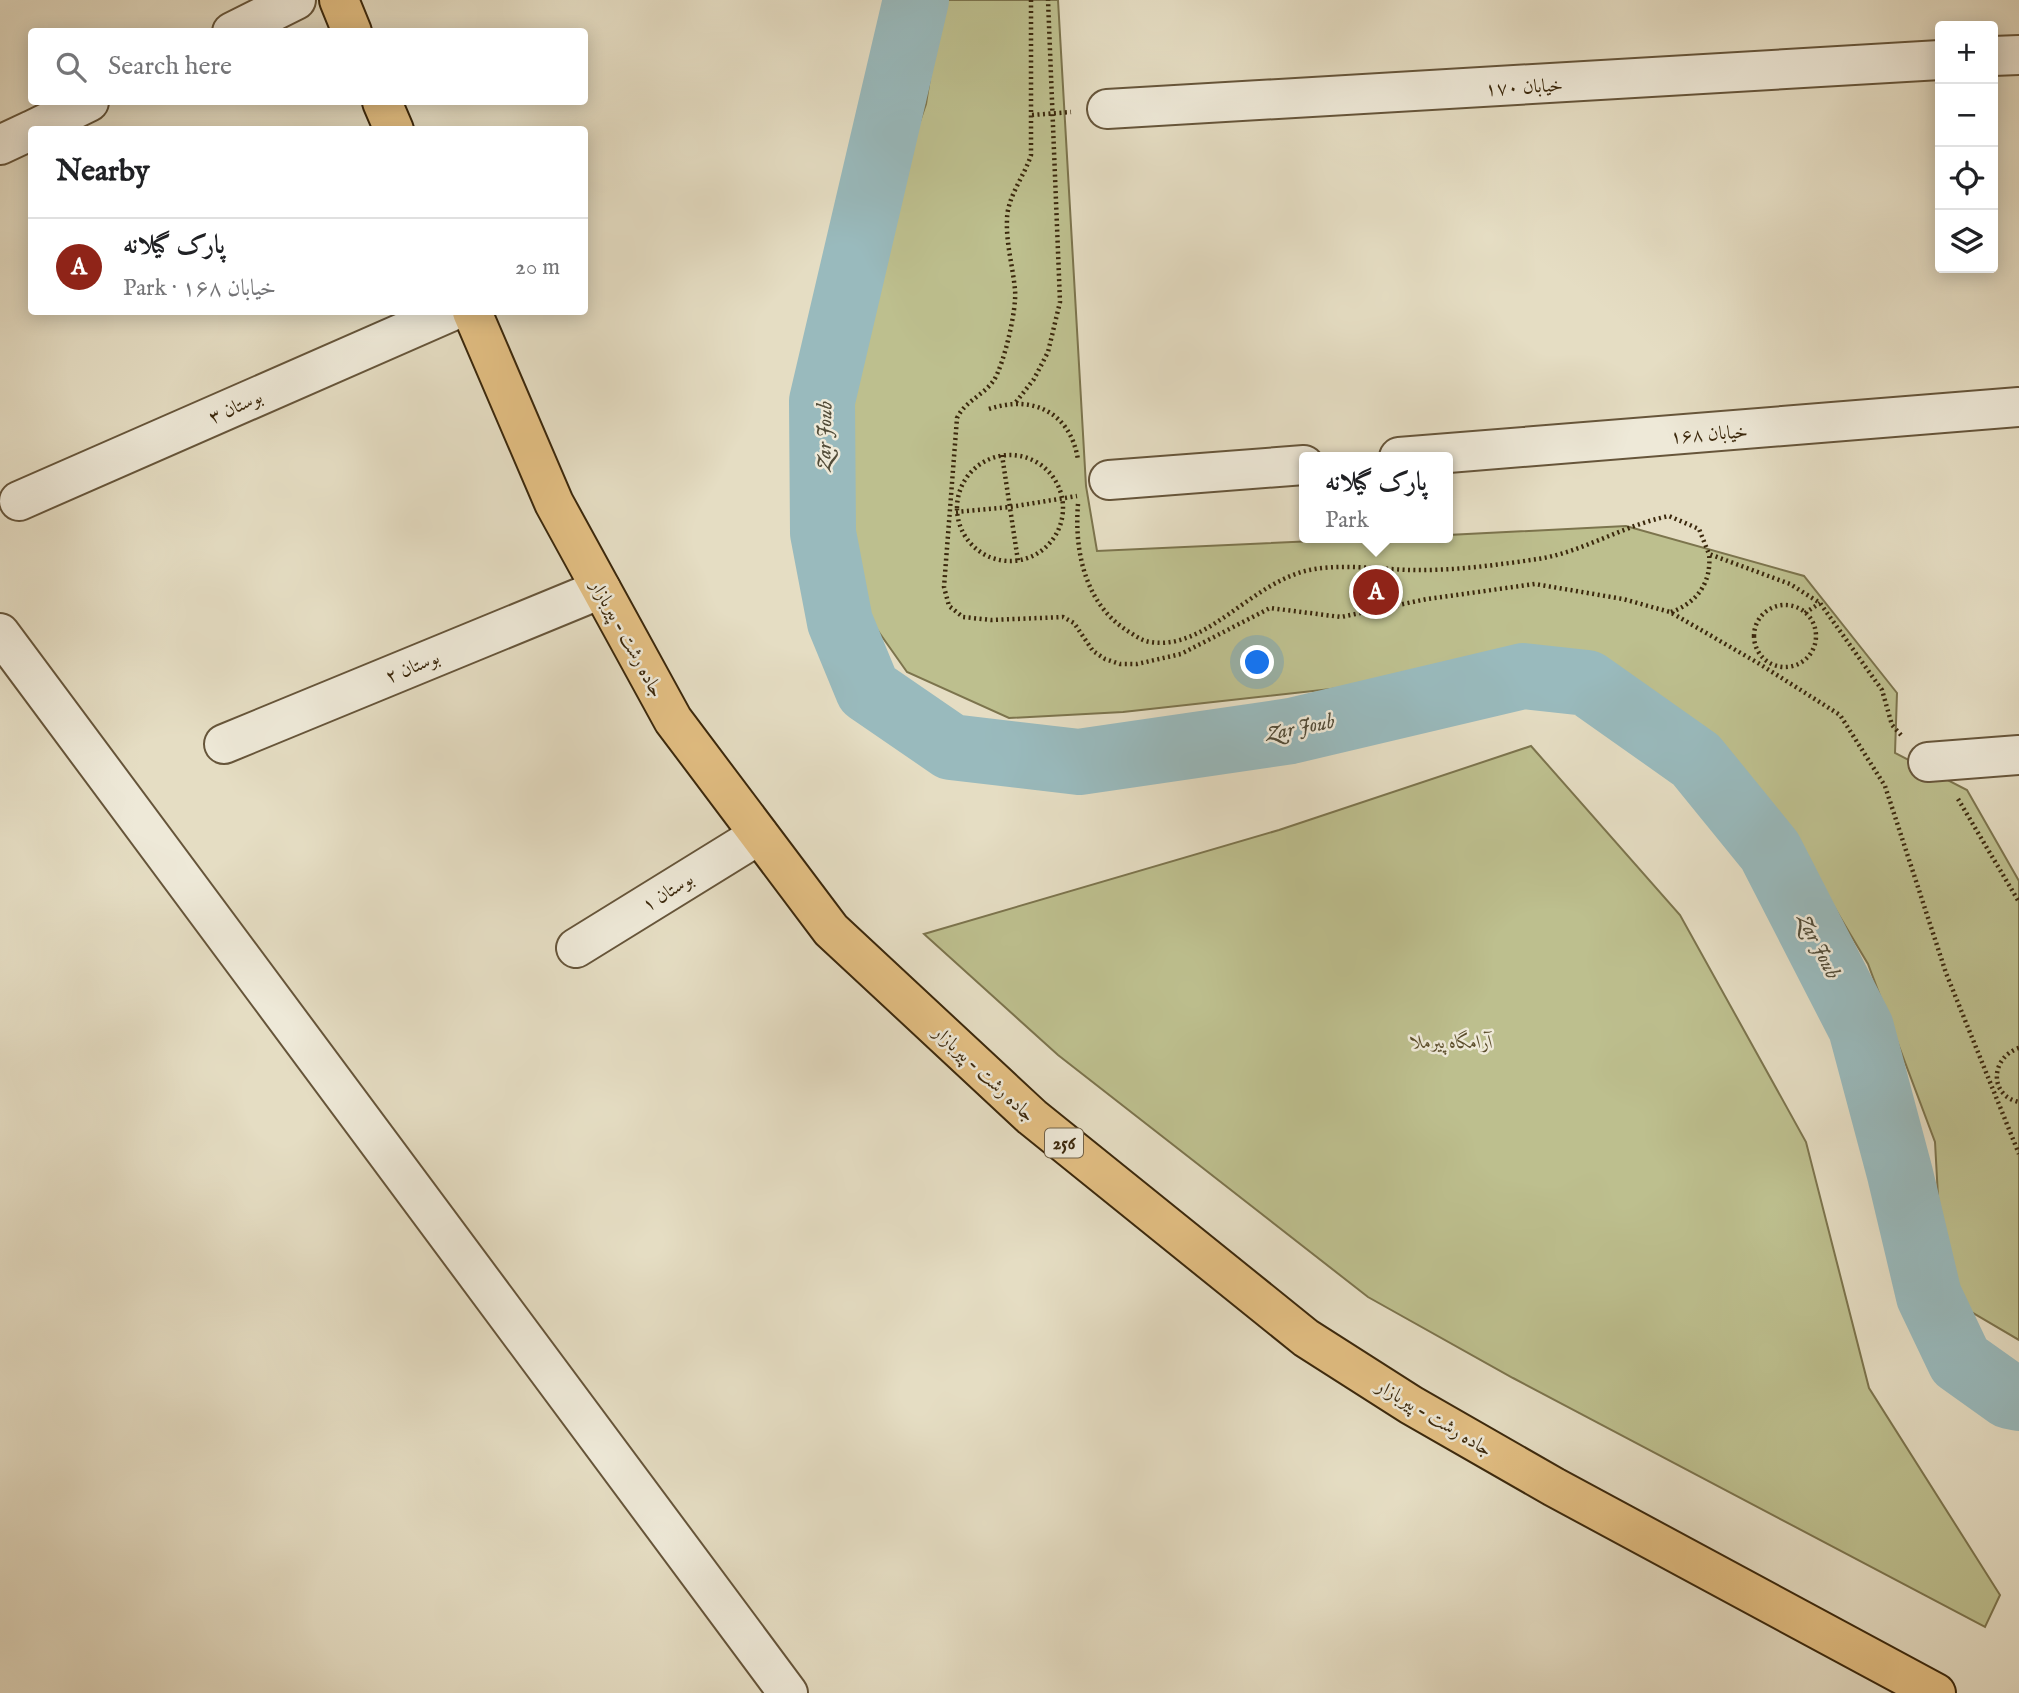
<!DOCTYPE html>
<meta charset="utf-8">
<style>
:root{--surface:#fff;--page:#f2f2f2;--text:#202124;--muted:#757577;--line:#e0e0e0;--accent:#8f2418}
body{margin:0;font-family:"IM FELL English",Amiri,serif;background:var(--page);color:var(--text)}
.controls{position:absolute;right:21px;top:21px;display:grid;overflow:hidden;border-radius:7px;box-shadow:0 4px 18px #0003}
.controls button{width:63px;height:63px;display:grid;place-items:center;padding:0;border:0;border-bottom:2px solid var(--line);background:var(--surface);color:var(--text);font:35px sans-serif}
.you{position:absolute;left:1258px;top:663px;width:24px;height:24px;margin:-18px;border:5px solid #fff;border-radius:50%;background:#1a73e8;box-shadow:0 0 0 10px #1a73e833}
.badge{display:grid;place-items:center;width:46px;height:46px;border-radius:50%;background:var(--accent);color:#fff;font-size:23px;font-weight:700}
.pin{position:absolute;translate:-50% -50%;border:4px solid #fff;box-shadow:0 2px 7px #0006}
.popup{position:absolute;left:1299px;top:452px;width:154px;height:91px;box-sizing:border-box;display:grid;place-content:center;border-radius:7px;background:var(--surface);filter:drop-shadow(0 2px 5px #0005);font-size:23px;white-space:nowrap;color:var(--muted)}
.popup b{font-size:26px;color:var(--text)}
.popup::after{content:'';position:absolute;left:50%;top:100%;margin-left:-14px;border:14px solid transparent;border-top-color:var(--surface)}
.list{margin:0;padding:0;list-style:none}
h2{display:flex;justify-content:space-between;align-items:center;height:91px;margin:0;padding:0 28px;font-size:30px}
h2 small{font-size:23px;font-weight:400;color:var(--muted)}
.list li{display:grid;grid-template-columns:46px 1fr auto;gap:21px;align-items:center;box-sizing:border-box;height:98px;padding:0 28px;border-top:2px solid var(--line)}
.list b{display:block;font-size:26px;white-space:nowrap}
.list p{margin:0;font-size:23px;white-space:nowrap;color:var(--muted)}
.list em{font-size:23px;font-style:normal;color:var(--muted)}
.icon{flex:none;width:38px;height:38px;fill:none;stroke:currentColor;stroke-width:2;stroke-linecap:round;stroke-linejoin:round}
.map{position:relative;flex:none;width:2019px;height:1693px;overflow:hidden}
.search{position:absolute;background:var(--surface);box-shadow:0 4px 18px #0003;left:28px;top:28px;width:560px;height:77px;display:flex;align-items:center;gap:18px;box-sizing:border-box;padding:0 24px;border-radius:7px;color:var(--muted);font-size:26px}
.panel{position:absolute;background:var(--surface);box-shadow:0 4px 18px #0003;left:28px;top:126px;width:560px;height:189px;border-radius:7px}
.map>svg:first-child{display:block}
</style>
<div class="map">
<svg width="2019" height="1693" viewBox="0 0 2019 1693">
<rect width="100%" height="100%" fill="#e5ddc3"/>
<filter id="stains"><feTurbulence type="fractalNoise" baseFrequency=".00286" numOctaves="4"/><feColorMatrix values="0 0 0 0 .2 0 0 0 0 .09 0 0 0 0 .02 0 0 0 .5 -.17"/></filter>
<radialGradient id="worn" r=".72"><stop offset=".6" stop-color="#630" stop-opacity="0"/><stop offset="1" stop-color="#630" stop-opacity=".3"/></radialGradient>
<path fill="#bdbf8e" stroke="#7c744d" stroke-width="2" d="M942,0H1058L1086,486L1097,551L1382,538H1448V535L1626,526L1804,576L1897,693L1895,753L1967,790L2019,881V1340L1963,1307L1940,1233L1935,1142L1868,964L1790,833L1767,802L1713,746L1649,702L1615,684L1543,659L1403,681L1123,712L1009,718L907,672L852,594L842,436L867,274L926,104Z
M1531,746L1680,915L1806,1142L1869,1388L2000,1595L1985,1627L1513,1378L1368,1297L1058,1055L924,934L1279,830Z"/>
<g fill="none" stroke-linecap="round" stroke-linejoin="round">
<path stroke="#99babd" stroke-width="66" d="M916,0L822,401L823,533L840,622L868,690L951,747L1079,762L1291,731L1523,676L1587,683L1696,760L1770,851L1861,1028L1900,1174L1929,1296L1960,1361L2009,1396L2019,1398"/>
<g stroke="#66553a" stroke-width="42">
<path id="street" d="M232,32L296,0
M1993,56L2019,55
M1107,109L1940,60
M32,130L89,102
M0,145L32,130
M1399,457L2019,407
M1109,480L1304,465
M19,501L450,312
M0,633L788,1693
M224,744L601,589
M1928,762L2019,755
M576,948L759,835"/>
</g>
<g stroke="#3b280c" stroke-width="42">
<path id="primary" d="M339,0L352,32
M382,102L394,130
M472,312L554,503L673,720L831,930L1032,1117L1306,1338L1411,1405L1554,1487L1936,1693"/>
</g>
<path stroke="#3b280c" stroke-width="4.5" stroke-dasharray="2 3.5" stroke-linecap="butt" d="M1031,0V155C1024,177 1007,197 1007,220C1006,244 1013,267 1015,290C1017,309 1004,364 994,380C983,396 965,401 957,418L944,587L949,606L963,617L991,620L1063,617L1074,623L1093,651L1105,659L1120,664H1137L1181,654L1270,608L1341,617L1427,599L1535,584L1623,599L1670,612L1758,663L1840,715L1885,786L1946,973L2019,1154
M1032,115L1071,112
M1016,402L1034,379L1048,352L1060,302L1048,0
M989,409C1033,394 1071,413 1078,460
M957 508a53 53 0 1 1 106 0a53 53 0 1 1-106 0Z
M1002,455L1018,561
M1078,504C1074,553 1086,607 1131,633C1137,637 1143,641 1150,642C1205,651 1248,586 1305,571C1338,563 1377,569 1411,570C1452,571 1497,565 1538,559C1583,552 1624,525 1669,516L1699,529L1709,554L1790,584L1820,603L1882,690L1892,725L1901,735
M956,512L1010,507L1077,496
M1754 636a31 31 0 1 1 62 0a31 31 0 1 1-62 0Z
M1671,612C1697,603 1712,582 1709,554
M1805,613L1820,603
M1958,799L2019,902
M2019,1048C1991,1057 1988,1095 2019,1102"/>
<use href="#street" stroke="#eee9d8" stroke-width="38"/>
<use href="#primary" stroke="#e2be82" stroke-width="38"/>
</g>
<g text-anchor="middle" stroke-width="5" stroke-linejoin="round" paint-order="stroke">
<rect fill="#eee9d8" stroke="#716249" stroke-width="2" x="1045" y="1128.5" width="38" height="29" rx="5"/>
<g font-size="18" font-weight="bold" fill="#3b280c">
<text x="1064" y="1149">256</text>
</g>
<g font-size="19" fill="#3b280c" stroke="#eee9d8">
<text transform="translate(1524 86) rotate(-3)" y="7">خیابان ۱۷۰</text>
<text transform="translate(235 406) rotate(-24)" y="7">بوستان ۳</text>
<text transform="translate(1709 433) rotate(-4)" y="7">خیابان ۱۶۸</text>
<text transform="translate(628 638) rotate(61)" y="7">جاده رشت - پیربازار</text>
<text transform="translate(412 666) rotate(-22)" y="7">بوستان ۲</text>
<text transform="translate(667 891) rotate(-32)" y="7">بوستان ۱</text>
<text transform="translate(985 1073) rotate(43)" y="7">جاده رشت - پیربازار</text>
<text transform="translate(1435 1417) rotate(31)" y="7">جاده رشت - پیربازار</text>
</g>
<g font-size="19" font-style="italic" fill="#5c4e2c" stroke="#eee9d8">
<text x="1452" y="1048">آرامگاه پیرملا</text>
</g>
<g font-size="21" font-style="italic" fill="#524c38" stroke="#eee9d8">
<text transform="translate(824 436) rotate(-89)" y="7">Zar Joub</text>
<text transform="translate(1300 727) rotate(-11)" y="7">Zar Joub</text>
<text transform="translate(1819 946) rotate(63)" y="7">Zar Joub</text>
</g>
</g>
<rect width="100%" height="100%" filter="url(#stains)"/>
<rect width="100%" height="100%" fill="url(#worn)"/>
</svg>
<div class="controls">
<button>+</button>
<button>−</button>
<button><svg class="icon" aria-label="locate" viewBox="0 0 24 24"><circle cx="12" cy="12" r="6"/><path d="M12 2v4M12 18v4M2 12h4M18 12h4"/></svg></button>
<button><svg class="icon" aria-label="layers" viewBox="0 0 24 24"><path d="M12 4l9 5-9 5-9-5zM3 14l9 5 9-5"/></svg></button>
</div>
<div class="you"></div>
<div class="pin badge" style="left:1376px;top:592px">A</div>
<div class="popup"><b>پارک گیلانه</b>Park</div>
<div class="search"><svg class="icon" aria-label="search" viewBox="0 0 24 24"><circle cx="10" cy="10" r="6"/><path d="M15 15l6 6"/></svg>Search here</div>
<section class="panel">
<h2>Nearby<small></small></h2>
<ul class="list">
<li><span class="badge">A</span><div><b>پارک گیلانه</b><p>Park · خیابان ۱۶۸</p></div><em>20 m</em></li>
</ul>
</section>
</div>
